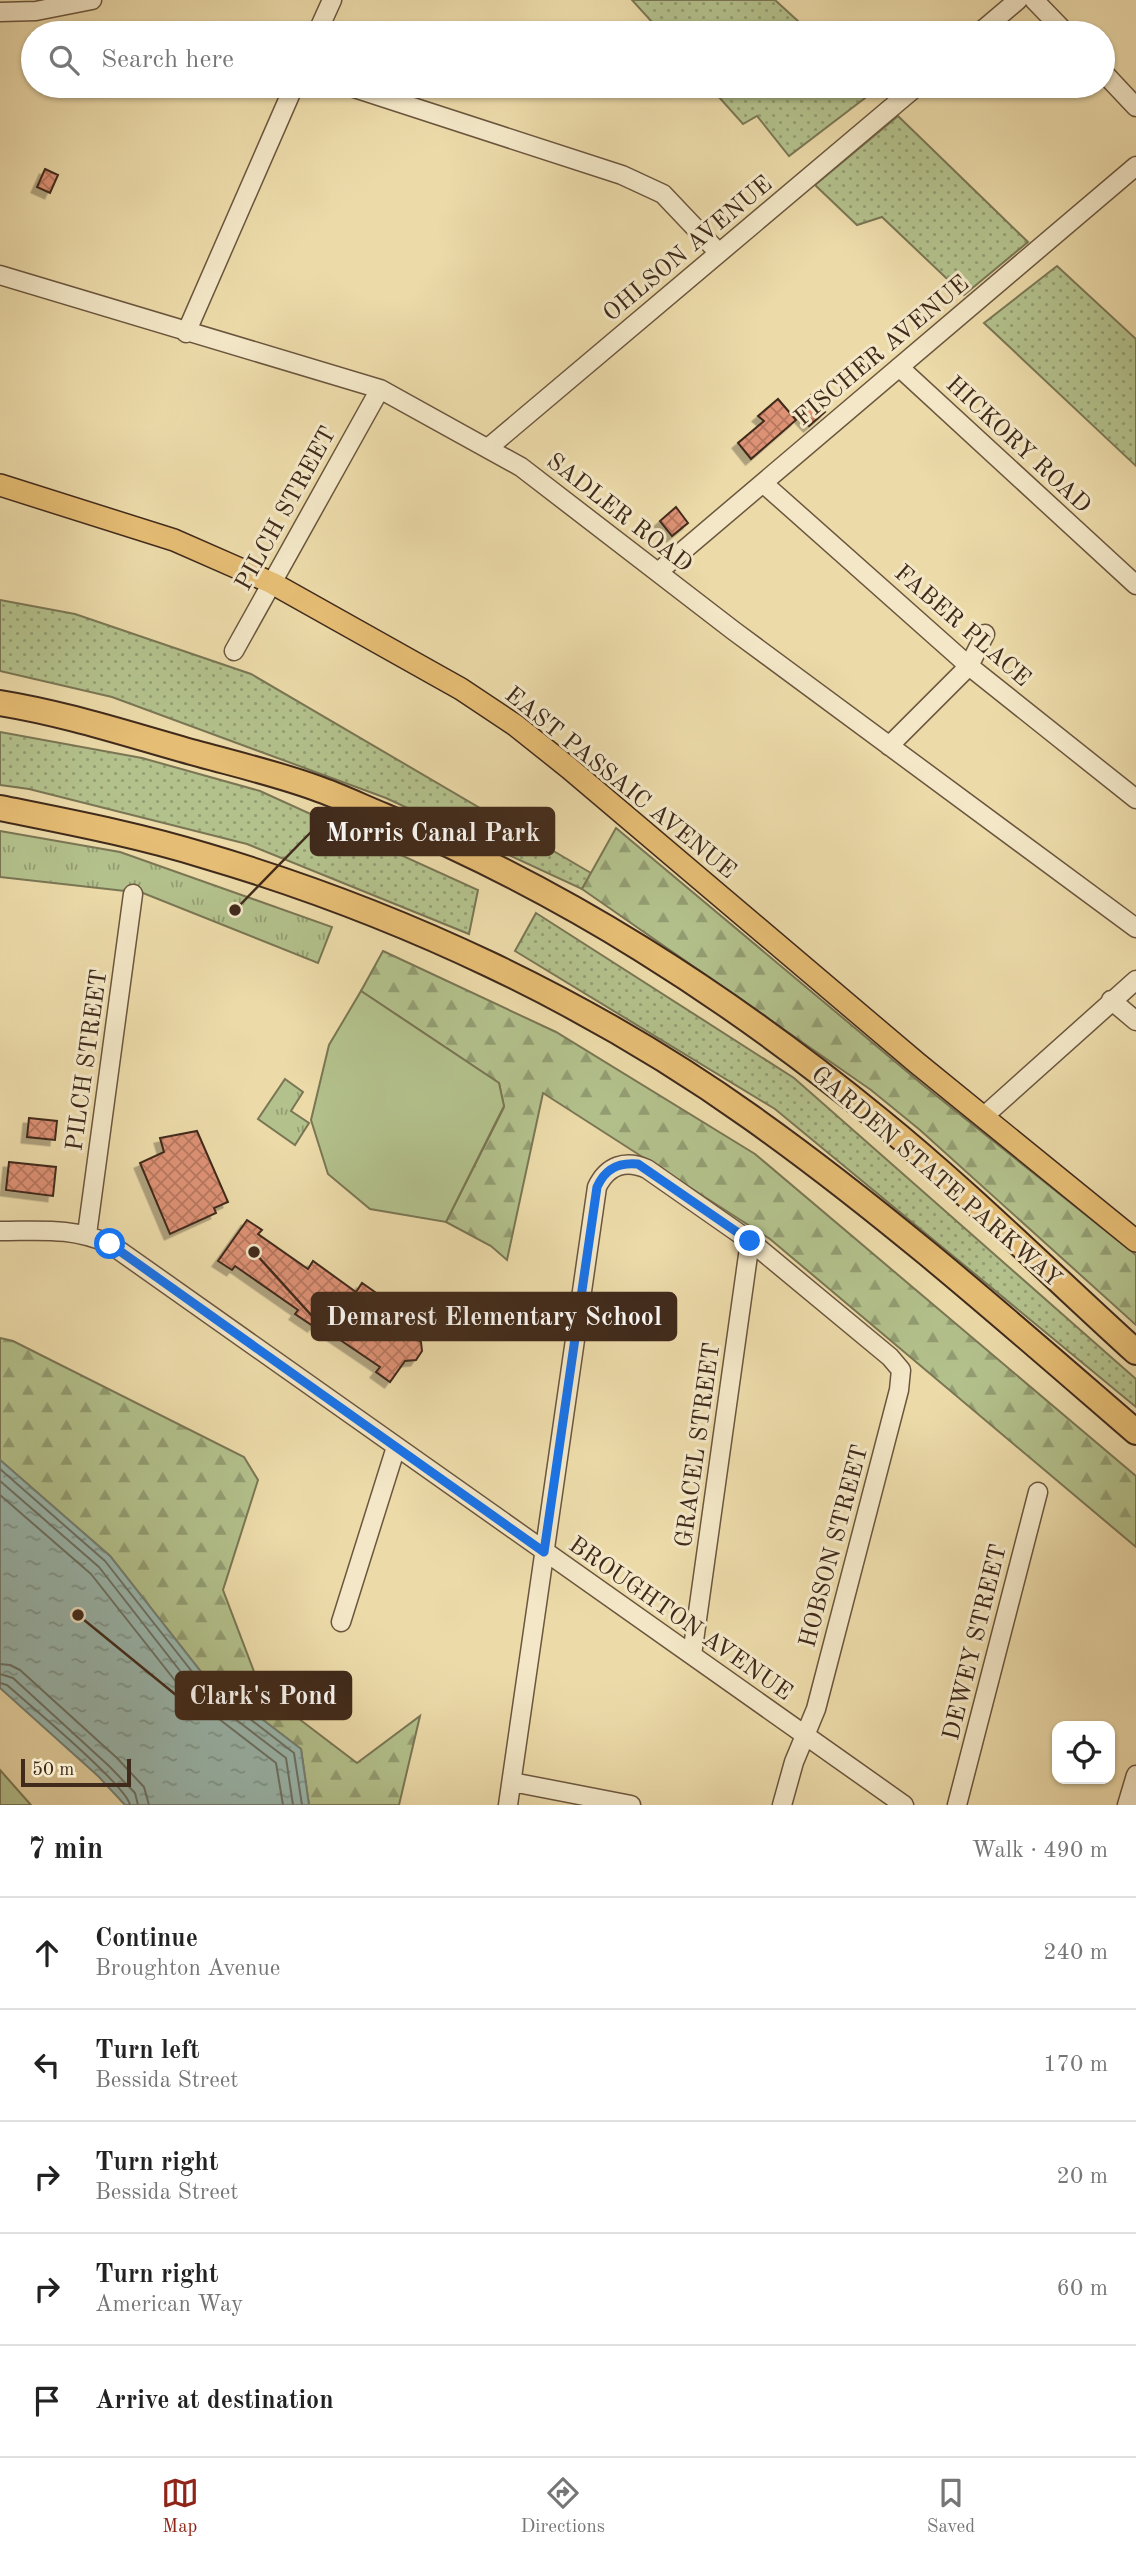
<!DOCTYPE html>
<meta charset="utf-8">
<style>
:root{--surface:#fff;--page:#f2f2f2;--text:#222;--muted:#767676;--line:#e0e0e0;--accent:#8f2418}
body{margin:0;font-family:"Old Standard TT",serif;background:var(--page);color:var(--text)}
.controls{position:absolute;right:21px;bottom:21px;display:grid;overflow:hidden;border-radius:14px;box-shadow:0 2px 5px #0004}
.controls button{width:63px;height:63px;display:grid;place-items:center;padding:0;border:0;border-bottom:2px solid var(--line);background:var(--surface);color:var(--text);font:35px sans-serif}
.scale{position:absolute;left:21px;bottom:18px;width:110px;box-sizing:border-box;padding-left:7px;border:4px solid #402a1b;border-top:0;font-size:19px;line-height:24px;white-space:nowrap;color:#402a1b;-webkit-text-stroke:5px #f3e7c7;paint-order:stroke}
.stop{position:absolute;width:21px;height:21px;margin:-16px;border:5px solid #1a73e8;border-radius:50%;background:#fff}
.stop.end{background:#1a73e8;border-color:#fff;box-shadow:0 2px 7px #0008}
.list{margin:0;padding:0;list-style:none}
h2{display:flex;justify-content:space-between;align-items:center;height:91px;margin:0;padding:0 28px;font-size:30px}
h2 small{font-size:23px;font-weight:400;color:var(--muted)}
.list li{display:grid;grid-template-columns:46px 1fr auto;gap:21px;align-items:center;box-sizing:border-box;height:112px;padding:0 28px;border-top:2px solid var(--line)}
.list b{display:block;font-size:26px;white-space:nowrap}
.list p{margin:0;font-size:23px;white-space:nowrap;color:var(--muted)}
.list em{font-size:23px;font-style:normal;color:var(--muted)}
.icon{flex:none;width:38px;height:38px;fill:none;stroke:currentColor;stroke-width:2;stroke-linecap:round;stroke-linejoin:round}
.map{position:relative;flex:none;width:1136px;height:1805px;overflow:hidden}
.search{position:absolute;background:var(--surface);box-shadow:0 2px 5px #0004;left:21px;right:21px;top:21px;height:77px;display:flex;align-items:center;gap:18px;box-sizing:border-box;padding:0 24px;border-radius:38px;color:var(--muted);font-size:26px}
.sheet{height:651px;background:var(--surface)}
nav{display:flex;justify-content:space-around;align-items:center;box-sizing:border-box;height:98px;border-top:2px solid var(--line);background:var(--surface);font-size:19px;color:var(--muted)}
nav a{display:grid;justify-items:center;gap:4px}
nav .on{color:var(--accent)}
.map>svg:first-child{display:block}
</style>
<div class="map">
<svg width="1136" height="1805" viewBox="0 0 1136 1805">
<defs>
<pattern id="grass-dots" width="8" height="8" patternUnits="userSpaceOnUse" patternTransform="scale(1.75)"><rect width="8" height="8" fill="#b3c18c"/><path d="M2 2h.1M6 6h.1" fill="none" stroke="#939d72" stroke-width="1.8" stroke-linecap="round"/></pattern>
<pattern id="forest-firs" width="22" height="20" patternUnits="userSpaceOnUse" patternTransform="scale(1.75)"><rect width="22" height="20" fill="#b3c18c"/><path d="M5 1l3.5 6h-7zM16 11l3.5 6h-7z" fill="#939d72"/></pattern>
<pattern id="park-tufts" width="24" height="20" patternUnits="userSpaceOnUse" patternTransform="scale(1.75)"><rect width="24" height="20" fill="#b3c18c"/><path d="M3 7l-1-3M5 7V3M7 7l1-3M15 17l-1-3M17 17v-4M19 17l1-3" fill="none" stroke="#939d72"/></pattern>
<pattern id="water-ripples" width="26" height="14" patternUnits="userSpaceOnUse" patternTransform="scale(1.75)"><rect width="26" height="14" fill="#9ab9b0"/><path d="M2 4q2-2 4 0t4 0M15 11q2-2 4 0t4 0" fill="none" stroke="#7f978e"/></pattern>
<pattern id="building-cross-hatch" width="8" height="8" patternUnits="userSpaceOnUse" patternTransform="scale(1.75)"><rect width="8" height="8" fill="#dd9174"/><path d="M0 0l8 8M0 8l8-8" fill="none" stroke="#b5775e"/></pattern>
<filter id="shadow"><feDropShadow dx="-5.5" dy="5.5" stdDeviation="0" flood-color="#0004"/></filter>
</defs>
<rect width="100%" height="100%" fill="#ecdaa9"/>
<filter id="stains"><feTurbulence type="fractalNoise" baseFrequency=".00286" numOctaves="4"/><feColorMatrix values="0 0 0 0 .2 0 0 0 0 .09 0 0 0 0 .02 0 0 0 .5 -.17"/></filter>
<radialGradient id="worn" r=".72"><stop offset=".6" stop-color="#630" stop-opacity="0"/><stop offset="1" stop-color="#630" stop-opacity=".3"/></radialGradient>
<path fill="url(#grass-dots)" stroke="#7a7654" stroke-width="2" d="M632,0H775L811,33H662Z
M709,86H867L873,92L789,156L757,116L743,124Z
M898,116L1028,242L964,295L882,217L857,225L815,185Z
M1057,266L1136,339V466L984,323Z
M0,600L75,614L251,674L591,873L582,889L386,798L112,697L0,671Z
M0,732L142,758L260,791L478,890L469,934L247,844L29,789L0,785Z
M536,913L794,1078L1136,1379V1407L775,1109L515,951Z"/>
<path fill="url(#forest-firs)" stroke="#7a7654" stroke-width="2" d="M616,828L923,1085L1136,1255V1325L920,1130L871,1090L582,889Z
M383,951L556,1032L755,1154L1136,1476V1547L770,1239L543,1093L507,1260L491,1246L446,1222L504,1107L499,1083L361,991Z
M0,1338L13,1341L244,1457L258,1480L223,1590L261,1690L357,1763L420,1716L399,1805H309L301,1749L202,1673L110,1556L0,1460Z"/>
<path fill="url(#park-tufts)" stroke="#7a7654" stroke-width="2" d="M0,831L120,852L332,927L318,963L143,893L0,877Z
M285,1079L303,1092L291,1111L309,1123L295,1145L258,1119Z"/>
<path fill="#b3c18c" stroke="#7a7654" stroke-width="2" d="M361,991L499,1083L504,1106L446,1222L370,1209L328,1174L311,1120L329,1045Z
M0,1770L31,1805H0Z"/>
<path fill="url(#water-ripples)" stroke="#768074" stroke-width="2" d="M0,1460L110,1556L202,1673L301,1749L309,1805H125L98,1776L0,1688Z"/>
<g fill="none" stroke-linecap="round" stroke-linejoin="round">
<path stroke="#6d7266" stroke-width="2" d="M0,1469L105,1561L197,1678L294,1753L302,1805
M0,1481L99,1567L191,1685L286,1758L293,1805
M0,1495L91,1574L184,1692L276,1763L283,1805
M0,1664L10,1665L20,1670L117,1758L144,1787L149,1805
M0,1674L13,1678L109,1766L135,1793L138,1805
M0,1683L7,1685C27,1703 127,1786 130,1805"/>
</g>
<path fill="url(#building-cross-hatch)" stroke="#402a1b" stroke-width="2" filter="url(#shadow)" d="M45,169L58,175L50,193L37,187Z
M811,395L825,412L809,426L794,410Z
M778,399L796,420L751,459L738,443L764,421L758,416Z
M676,507L688,523L672,536L660,521Z
M29,1118L57,1121L55,1140L27,1137Z
M197,1131L228,1202L214,1208L216,1213L170,1234L140,1163L164,1152L160,1138Z
M9,1162L56,1167L53,1196L6,1190Z
M247,1220L262,1230L258,1234L308,1269L313,1261L356,1292L362,1283L382,1297L375,1308L387,1317L383,1322L401,1335L405,1331L421,1342L422,1351L416,1360L405,1361L390,1382L376,1372L380,1367L315,1323L313,1326L295,1314L298,1310L235,1266L232,1270L218,1261Z"/>
<g fill="none" stroke-linecap="round" stroke-linejoin="round">
<g stroke="#6b563e" stroke-width="21">
<path id="minor" d="M1034,0L1066,33
M0,12L36,11L92,0
M317,33L332,0
M979,33L1018,0
M1103,72L1136,107
M348,86L622,175L663,194L719,253
M0,275L380,389L521,467L734,631L1136,928
M186,333L294,86
M899,367L1136,585
M488,448L917,86
M763,483L969,666L1136,799
M658,572L1136,166
M234,651L380,389
M889,746L969,666L985,634
M1111,1000L1136,1021
M983,1117L1136,980
M0,1231C42,1231 71,1227 110,1244L904,1805
M87,1234L133,894
M341,1622L396,1447
M692,1655L750,1241
M512,1782L631,1805
M508,1805L597,1187C607,1166 625,1159 647,1169L750,1241L890,1357L901,1370L899,1390L816,1709L794,1762L782,1805
M957,1805L1038,1492
M1127,1805L1136,1775"/>
</g>
<g stroke="#402a1b" stroke-width="24">
<path id="major" d="M0,485L174,540L272,583L461,689L515,725L569,768L917,1063L1136,1241"/>
</g>
<g stroke="#402a1b" stroke-width="28">
<path id="highway" d="M0,703C62,713 121,732 181,749C226,762 272,772 316,788C339,796 362,807 384,816C566,892 726,995 878,1119C968,1192 1050,1274 1136,1352
M0,808C69,822 138,835 206,856C399,913 588,1001 752,1118C887,1214 1011,1324 1136,1432"/>
</g>
<use href="#minor" stroke="#f3e7c7" stroke-width="18"/>
<use href="#major" stroke="#e6bd74" stroke-width="21"/>
<use href="#highway" stroke="#e6bd74" stroke-width="24"/>
</g>
<g fill="none" stroke-linecap="round" stroke-linejoin="round">
<path stroke="#1a73e8" stroke-width="9" d="M110,1244L544,1552L597,1187C605,1169 618,1162 638,1164L750,1241"/>
</g>
<g text-anchor="middle" stroke-width="6" stroke-linejoin="round" paint-order="stroke">
<g font-size="24" fill="#402a1b" stroke="#f3e7c7">
<text transform="translate(687 248) rotate(-40)" y="8">OHLSON AVENUE</text>
<text transform="translate(881 350) rotate(-40)" y="8">FISCHER AVENUE</text>
<text transform="translate(1019 444) rotate(43)" y="8">HICKORY ROAD</text>
<text transform="translate(285 508) rotate(-61)" y="8">PILCH STREET</text>
<text transform="translate(620 512) rotate(38)" y="8">SADLER ROAD</text>
<text transform="translate(963 625) rotate(41)" y="8">FABER PLACE</text>
<text transform="translate(621 782) rotate(39)" y="8">EAST PASSAIC AVENUE</text>
<text transform="translate(86 1060) rotate(-82)" y="8">PILCH STREET</text>
<text transform="translate(937 1176) rotate(41)" y="8">GARDEN STATE PARKWAY</text>
<text transform="translate(697 1445) rotate(-82)" y="8">GRACEL STREET</text>
<text transform="translate(833 1546) rotate(-75)" y="8">HOBSON STREET</text>
<text transform="translate(681 1618) rotate(35)" y="8">BROUGHTON AVENUE</text>
<text transform="translate(974 1642) rotate(-76)" y="8">DEWEY STREET</text>
</g>
</g>
<path fill="none" stroke="#402a1b" stroke-width="2.5" d="M235 910L311 832M254 1252L312 1316M78 1615L176 1695"/>
<g fill="#402a1b" stroke="#f3e7c7" stroke-width="2.5">
<circle cx="235" cy="910" r="7"/>
<circle cx="254" cy="1252" r="7"/>
<circle cx="78" cy="1615" r="7"/>
</g>
<g fill="#402a1b" stroke="#402a1b" stroke-width="2.5">
<rect x="311" y="808" width="243" height="47" rx="7"/>
<rect x="312" y="1293" width="364" height="47" rx="7"/>
<rect x="176" y="1672" width="175" height="47" rx="7"/>
</g>
<g font-size="26" text-anchor="middle" font-weight="bold" fill="#fff">
<text x="433" y="841">Morris Canal Park</text>
<text x="494" y="1325">Demarest Elementary School</text>
<text x="263" y="1704">Clark's Pond</text>
</g>
<rect width="100%" height="100%" filter="url(#stains)"/>
<rect width="100%" height="100%" fill="url(#worn)"/>
</svg>
<div class="controls">
<button><svg class="icon" aria-label="locate" viewBox="0 0 24 24"><circle cx="12" cy="12" r="6"/><path d="M12 2v4M12 18v4M2 12h4M18 12h4"/></svg></button>
</div>
<div class="scale">50 m</div>
<div class="stop" style="left:110px;top:1244px"></div>
<div class="stop end" style="left:750px;top:1241px"></div>
<div class="search"><svg class="icon" aria-label="search" viewBox="0 0 24 24"><circle cx="10" cy="10" r="6"/><path d="M15 15l6 6"/></svg>Search here</div>
</div>
<section class="sheet">
<h2>7 min<small>Walk · 490 m</small></h2>
<ul class="list">
<li><svg class="icon" aria-label="ahead" viewBox="0 0 24 24"><path d="M12 20V5M6 11l6-6 6 6"/></svg><div><b>Continue</b><p>Broughton Avenue</p></div><em>240 m</em></li>
<li><svg class="icon" aria-label="left" viewBox="0 0 24 24"><path d="M17 20v-9H6M10 6l-5 5 5 5"/></svg><div><b>Turn left</b><p>Bessida Street</p></div><em>170 m</em></li>
<li><svg class="icon" aria-label="right" viewBox="0 0 24 24"><path d="M7 20v-9h11M14 6l5 5-5 5"/></svg><div><b>Turn right</b><p>Bessida Street</p></div><em>20 m</em></li>
<li><svg class="icon" aria-label="right" viewBox="0 0 24 24"><path d="M7 20v-9h11M14 6l5 5-5 5"/></svg><div><b>Turn right</b><p>American Way</p></div><em>60 m</em></li>
<li><svg class="icon" aria-label="arrive" viewBox="0 0 24 24"><path d="M6 21V4h12l-3 4 3 4H6"/></svg><div><b>Arrive at destination</b></div></li>
</ul>
</section>
<nav>
<a class="on"><svg class="icon" aria-label="map" viewBox="0 0 24 24"><path d="M3 6l6-2 6 2 6-2v14l-6 2-6-2-6 2zM9 4v14M15 6v14"/></svg>Map</a>
<a><svg class="icon" aria-label="directions" viewBox="0 0 24 24"><path d="M12 3l9 9-9 9-9-9zM9 14v-3h6M13 9l2 2-2 2"/></svg>Directions</a>
<a><svg class="icon" aria-label="saved" viewBox="0 0 24 24"><path d="M7 4h10v16l-5-4-5 4z"/></svg>Saved</a>
</nav>
